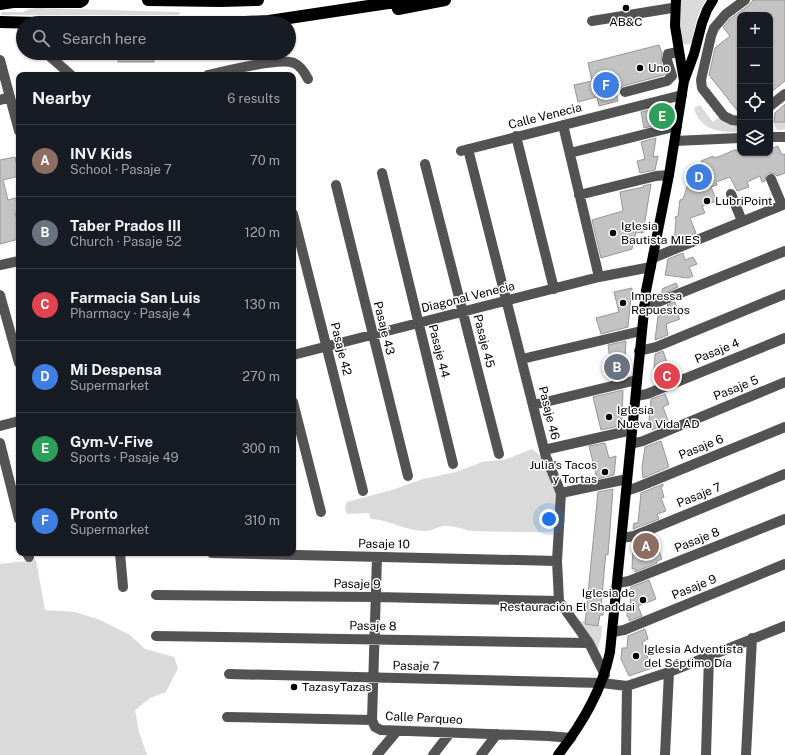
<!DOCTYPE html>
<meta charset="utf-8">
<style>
:root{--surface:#171b24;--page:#20242c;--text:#f1f3f6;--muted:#9ea1a6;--line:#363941;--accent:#d93025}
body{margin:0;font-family:"Public Sans",sans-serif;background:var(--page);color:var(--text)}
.controls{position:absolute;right:12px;top:12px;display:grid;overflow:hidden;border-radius:8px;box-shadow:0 1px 3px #0004}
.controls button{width:36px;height:36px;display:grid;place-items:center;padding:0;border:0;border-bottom:1px solid var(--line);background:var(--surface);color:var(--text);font:20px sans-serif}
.you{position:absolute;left:549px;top:519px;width:14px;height:14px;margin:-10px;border:3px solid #fff;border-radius:50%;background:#1a73e8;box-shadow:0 0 0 6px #1a73e833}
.badge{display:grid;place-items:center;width:26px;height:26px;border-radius:50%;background:var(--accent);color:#fff;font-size:13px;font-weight:700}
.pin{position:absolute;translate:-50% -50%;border:2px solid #fff;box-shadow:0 1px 4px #0006}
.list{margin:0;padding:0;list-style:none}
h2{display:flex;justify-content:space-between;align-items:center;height:52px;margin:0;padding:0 16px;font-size:17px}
h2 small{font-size:13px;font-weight:400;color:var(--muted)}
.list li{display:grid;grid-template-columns:26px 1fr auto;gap:12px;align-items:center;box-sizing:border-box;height:72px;padding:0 16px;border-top:1px solid var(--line)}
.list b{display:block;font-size:15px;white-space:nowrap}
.list p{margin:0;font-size:13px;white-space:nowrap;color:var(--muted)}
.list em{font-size:13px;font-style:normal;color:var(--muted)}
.icon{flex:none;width:22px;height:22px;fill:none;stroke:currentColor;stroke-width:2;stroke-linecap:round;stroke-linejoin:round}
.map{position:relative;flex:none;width:785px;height:755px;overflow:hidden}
.search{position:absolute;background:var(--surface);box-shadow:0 1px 3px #0004;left:16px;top:16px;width:280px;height:44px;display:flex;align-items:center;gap:10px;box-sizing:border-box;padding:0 14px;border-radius:22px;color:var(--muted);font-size:15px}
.panel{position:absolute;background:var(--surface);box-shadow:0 1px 3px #0004;left:16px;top:72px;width:280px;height:484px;border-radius:8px}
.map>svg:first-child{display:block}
</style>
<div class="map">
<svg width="785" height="755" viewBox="0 0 785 755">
<rect width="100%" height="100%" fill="#fff"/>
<path fill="#dadada" d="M681,0H706C700,10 696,19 694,31C693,34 694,41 691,43C688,46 684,44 682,42L680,27Z
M36,8L179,12L181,13L178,15H1V13L2,12H23L29,9Z
M700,105L713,122L719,117L726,123L740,125V132C721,133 699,130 694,108Z
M774,122H785V129L781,130H777L775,126Z
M532,449L542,457L557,485L555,522L553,532C526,532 500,532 473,531C463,530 453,525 443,526C437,527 431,531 425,531C406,531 390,520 371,519L369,513L347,514L345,508L347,502L392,490L423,479L456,472L482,462L507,459Z
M36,560L45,610L75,612L100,620L130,635L145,649L174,657L178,668L166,692L150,698L135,710L139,732L147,755H0V564Z
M574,620L585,621V624L602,626L601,637L596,656Z"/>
<path fill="#c3c3c3" stroke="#979797" d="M753,0H785V81L770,93V15H740V114L709,75L715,48L730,36L723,27L730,19L749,5Z
M659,45L662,53L661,62L665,74L664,75L623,86L619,90L616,91L618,101L599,106L597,97L578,102L574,85L592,81L588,63Z
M118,53H153L154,62H118Z
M785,104V122H774L775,113Z
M666,106L664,123L644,128L641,112Z
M656,138L653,157L658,156L655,170L640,173L637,161L645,159L641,142Z
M778,146L782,155L785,154V173L777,176L775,174L769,173L766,175L765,181L762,182L760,176L747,182L749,187L737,191L730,177L716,182L717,185L711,187L717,201L702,206L705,213L690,218L696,233L674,242L676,220L675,217L678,216L680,200L683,199L690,178L702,163L701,161L713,156V158L721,156L734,150H739L740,153H773L771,149Z
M15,157L19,176L3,180L8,200L19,197V212L15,213L19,226V239L0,244V160Z
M651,184L643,233L636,232L632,249L601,258L592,220L623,211L620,192L644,187L643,186Z
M683,253L685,260L693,257L697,264L689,267L693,276L688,278L665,275L668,259Z
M676,283L678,287L662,294V289Z
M632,288L628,327L601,334L596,318L619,312L614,292Z
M675,302L680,315L678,316L680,319L666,324L668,335L655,340L658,316L670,311L667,305Z
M626,341L624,377L613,379L608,345Z
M663,351L672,377L659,382L654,369L655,354Z
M623,390L622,421H619V426L601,430L593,397Z
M665,394L669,404L663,407L669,423L652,430L649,420L651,399Z
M661,441L669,467L643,478L642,468L645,447Z
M605,443L609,458L616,456L614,475L597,479L589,446Z
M663,484V486L661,487L664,497L661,498L666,511L657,514L659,519L633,529L634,523H638L641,493Z
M613,489L608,555L606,554L605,562L601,608H604L603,615H600L598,626L585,624L598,492Z
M653,535L662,559L657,561V563L635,572V569H632L633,547H635L636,542Z
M649,580L656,599L638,606L642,616L629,621V617L627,616V609H630L631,587Z
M645,629L648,639L642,642L652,668L629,676L621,659L622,648H627L628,636Z"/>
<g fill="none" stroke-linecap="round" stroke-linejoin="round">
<path stroke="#535353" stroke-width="10" d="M592,21L672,8L675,9
M46,53L71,75
M0,60L19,131
M208,75C227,71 278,57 294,63C301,66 305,73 308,79
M625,92L667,81L672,76L667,60L668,54L678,52
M0,100L10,97
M770,106L785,94
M740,121L732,120L724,116L702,88L701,80L711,36L714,28L726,14L745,0
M563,125L599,277
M516,136L554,289
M770,137H785
M675,141L740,138
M468,149L546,457L561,493L557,561L559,601L589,643L605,675
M461,151L682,95
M570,153L677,126
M425,164L499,454
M382,173L453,464
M771,179L782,205
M336,185L408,476
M731,194L742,221
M579,195L656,176L669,175
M293,214L363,491
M653,258L785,204
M0,265L19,261
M0,295L19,363
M644,306L658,302L785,251
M639,351L656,347L785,294
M293,355L599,277L651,267
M522,359L641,331
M636,396L647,394L785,338
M293,402L321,512
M533,405L637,380
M0,426L19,421
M0,443L19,519
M631,444L643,441L785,382
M544,450L632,430
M626,491L638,487L785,427
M561,493L627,479
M622,538L634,536L785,474
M27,553L29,557
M120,553L123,587
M212,553L557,561
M377,557L372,720L375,727L381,730L548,736L571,738
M618,583L629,581L785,519
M156,595L376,597L559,601
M613,632L624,630L785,564
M156,636L589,643
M229,674L602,683L627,686L669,672L785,626
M227,717L372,720
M377,755L397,731
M433,755L450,733
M481,755L497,734
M626,755L627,686
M665,755L669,672
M706,755L709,656
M746,755L752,638"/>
<path stroke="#000" stroke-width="10" d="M676,0L675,26L684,81
M558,755C582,724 602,691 610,652L646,291L669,175L684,81L694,54L702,23L707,10L713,0"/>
<path stroke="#000" stroke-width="12" d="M148,0L221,1L258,0
M0,4L13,2H80L83,0
M398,9L445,0
M0,22L41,23
M222,23L269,21L408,0"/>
</g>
<g fill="#000" stroke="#fff" stroke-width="1.5">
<circle cx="626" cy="8" r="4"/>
<circle cx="640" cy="68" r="4"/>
<circle cx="707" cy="201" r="4"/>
<circle cx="613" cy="233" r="4"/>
<circle cx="623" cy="303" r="4"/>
<circle cx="609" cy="417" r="4"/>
<circle cx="605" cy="472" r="4"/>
<circle cx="643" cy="600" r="4"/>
<circle cx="636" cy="656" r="4"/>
<circle cx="294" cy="687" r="4"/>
</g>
<g text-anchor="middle" stroke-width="3" stroke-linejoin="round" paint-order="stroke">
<g font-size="12" fill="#000" stroke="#fff" text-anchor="start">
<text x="626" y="26" text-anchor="middle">AB&amp;C</text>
<text x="648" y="72">Uno</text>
<text x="715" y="205">LubriPoint</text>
<text x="621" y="230">Iglesia<tspan x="621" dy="14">Bautista MIES</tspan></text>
<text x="631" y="300">Impressa<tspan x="631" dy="14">Repuestos</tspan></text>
<text x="617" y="414">Iglesia<tspan x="617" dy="14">Nueva Vida AD</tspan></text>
<text x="597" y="469" text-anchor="end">Julia's Tacos<tspan x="597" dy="14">y Tortas</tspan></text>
<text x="635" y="597" text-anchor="end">Iglesia de<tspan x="635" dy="14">Restauración El Shaddai</tspan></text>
<text x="644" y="653">Iglesia Adventista<tspan x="644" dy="14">del Séptimo Día</tspan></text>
<text x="302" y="691">TazasyTazas</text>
</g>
<g font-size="12" fill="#000" stroke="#fff">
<text transform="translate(545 116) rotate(-14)" y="4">Calle Venecia</text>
<text transform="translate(468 297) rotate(-14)" y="4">Diagonal Venecia</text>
<text transform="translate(384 328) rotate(76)" y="4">Pasaje 43</text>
<text transform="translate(484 341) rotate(76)" y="4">Pasaje 45</text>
<text transform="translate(341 349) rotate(76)" y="4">Pasaje 42</text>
<text transform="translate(439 351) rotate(76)" y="4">Pasaje 44</text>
<text transform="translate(717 351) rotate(-22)" y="4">Pasaje 4</text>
<text transform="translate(736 388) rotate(-22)" y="4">Pasaje 5</text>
<text transform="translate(549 413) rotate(76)" y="4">Pasaje 46</text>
<text transform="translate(701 447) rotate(-22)" y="4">Pasaje 6</text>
<text transform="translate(699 495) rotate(-22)" y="4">Pasaje 7</text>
<text transform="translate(697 540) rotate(-22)" y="4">Pasaje 8</text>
<text transform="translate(384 544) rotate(1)" y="4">Pasaje 10</text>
<text transform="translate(357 584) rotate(1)" y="4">Pasaje 9</text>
<text transform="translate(694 587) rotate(-22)" y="4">Pasaje 9</text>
<text transform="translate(373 626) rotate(1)" y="4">Pasaje 8</text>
<text transform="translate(416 666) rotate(1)" y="4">Pasaje 7</text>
<text transform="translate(424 718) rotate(3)" y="4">Calle Parqueo</text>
</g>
</g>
</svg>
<div class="controls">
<button>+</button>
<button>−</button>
<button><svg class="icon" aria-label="locate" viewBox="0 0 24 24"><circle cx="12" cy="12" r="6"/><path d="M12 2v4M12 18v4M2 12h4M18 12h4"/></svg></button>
<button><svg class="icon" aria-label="layers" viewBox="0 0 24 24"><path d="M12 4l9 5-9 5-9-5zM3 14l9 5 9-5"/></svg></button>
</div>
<div class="you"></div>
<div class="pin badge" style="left:646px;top:546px;background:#8d6e63">A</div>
<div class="pin badge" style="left:617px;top:367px;background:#6b7280">B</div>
<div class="pin badge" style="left:667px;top:376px;background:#e0444e">C</div>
<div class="pin badge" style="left:699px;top:177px;background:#3f7fe0">D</div>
<div class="pin badge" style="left:662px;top:116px;background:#2e9e5b">E</div>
<div class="pin badge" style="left:606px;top:85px;background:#3f7fe0">F</div>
<div class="search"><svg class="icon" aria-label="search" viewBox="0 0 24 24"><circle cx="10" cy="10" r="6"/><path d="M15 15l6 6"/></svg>Search here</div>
<section class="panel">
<h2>Nearby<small>6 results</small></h2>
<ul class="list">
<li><span class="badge" style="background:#8d6e63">A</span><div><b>INV Kids</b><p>School · Pasaje 7</p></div><em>70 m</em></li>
<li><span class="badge" style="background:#6b7280">B</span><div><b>Taber Prados III</b><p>Church · Pasaje 52</p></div><em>120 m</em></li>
<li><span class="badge" style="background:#e0444e">C</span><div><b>Farmacia San Luis</b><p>Pharmacy · Pasaje 4</p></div><em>130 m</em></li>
<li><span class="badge" style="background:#3f7fe0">D</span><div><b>Mi Despensa</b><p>Supermarket</p></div><em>270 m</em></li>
<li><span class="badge" style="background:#2e9e5b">E</span><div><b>Gym-V-Five</b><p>Sports · Pasaje 49</p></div><em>300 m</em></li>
<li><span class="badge" style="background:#3f7fe0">F</span><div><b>Pronto</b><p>Supermarket</p></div><em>310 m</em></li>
</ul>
</section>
</div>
